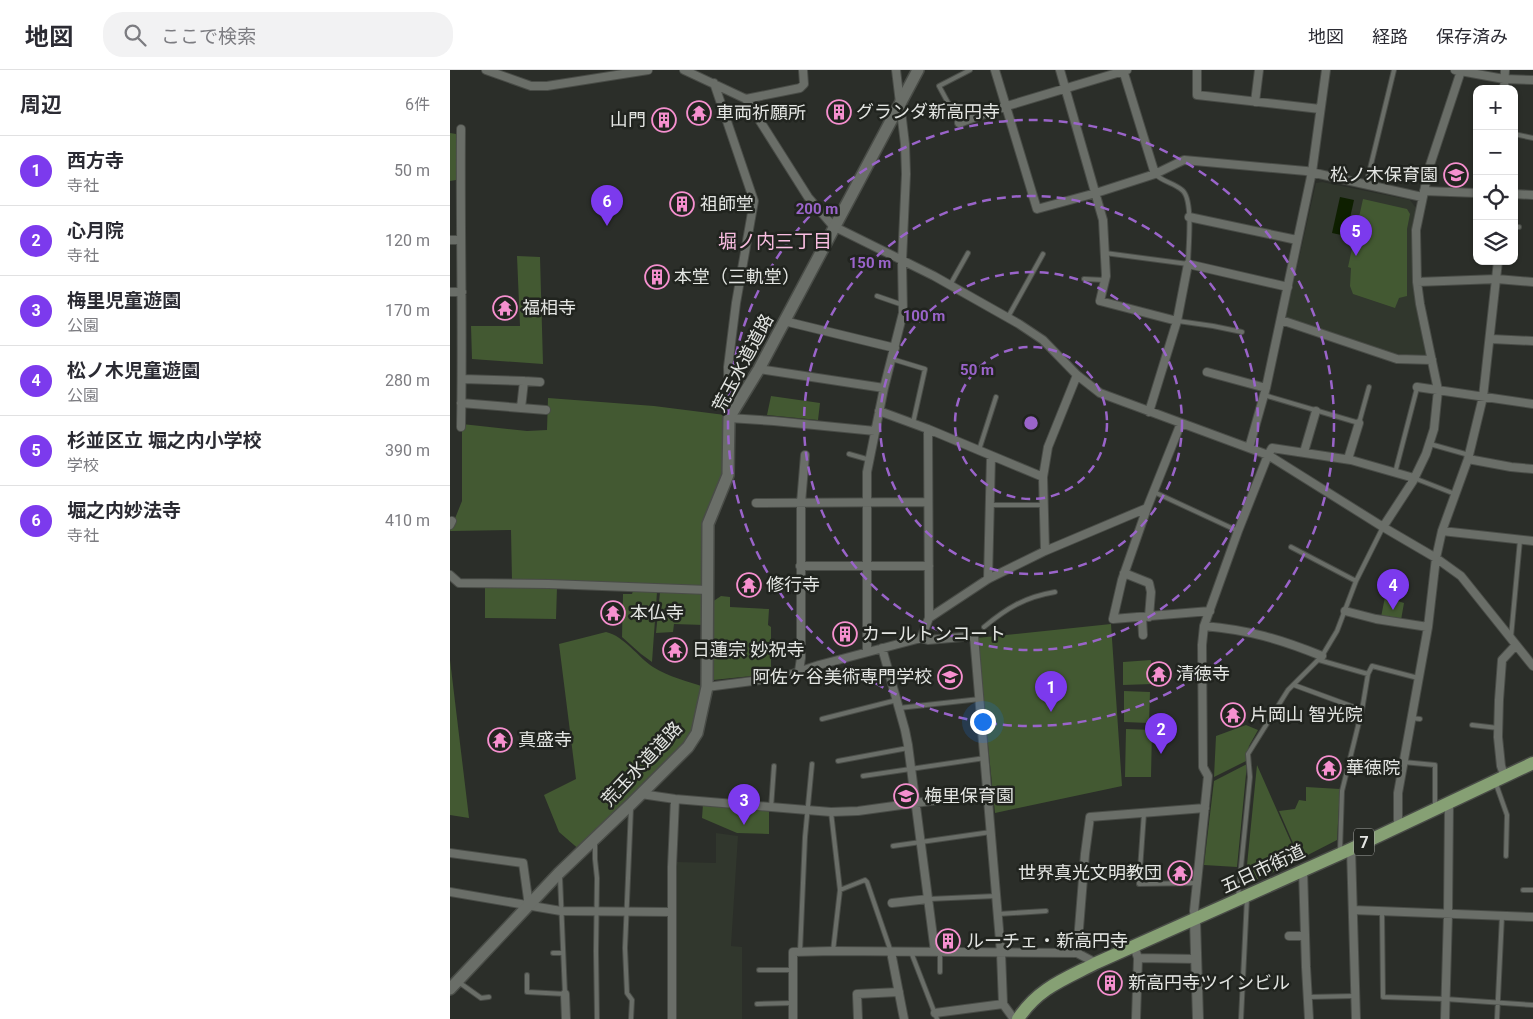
<!DOCTYPE html>
<html lang="ja">
<meta charset="utf-8">
<style>
:root{--surface:#fff;--page:#f2f2f3;--text:#2b2b33;--muted:#7c7c81;--line:#e1e1e2;--accent:#7c3aed}
body{margin:0;font-family:Roboto,"Noto Sans JP",sans-serif;background:var(--page);color:var(--text)}
.controls{position:absolute;right:15px;top:15px;display:grid;overflow:hidden;border-radius:10px;box-shadow:0 1px 4px #0004}
.controls button{width:45px;height:45px;display:grid;place-items:center;padding:0;border:0;border-bottom:1px solid var(--line);background:var(--surface);color:var(--text);font:25px sans-serif}
.you{position:absolute;left:532px;top:651px;width:18px;height:18px;margin:-12px;border:4px solid #fff;border-radius:50%;background:#1a73e8;box-shadow:0 0 0 8px #1a73e833}
.badge{display:grid;place-items:center;width:32px;height:32px;border-radius:50%;background:var(--accent);color:#fff;font-size:16px;font-weight:700}
.pin{position:absolute;translate:-50% -41px;filter:drop-shadow(0 1px 2px #0008)}
.pin::after{content:'';position:absolute;top:26px;width:18px;height:15px;background:inherit;clip-path:polygon(0 0,100% 0,50% 100%)}
.list{margin:0;padding:0;list-style:none}
h2{display:flex;justify-content:space-between;align-items:center;height:65px;margin:0;padding:0 20px;font-size:21px}
h2 small{font-size:16px;font-weight:400;color:var(--muted)}
.list li{display:grid;grid-template-columns:32px 1fr auto;gap:15px;align-items:center;box-sizing:border-box;height:70px;padding:0 20px;border-top:1px solid var(--line)}
.list b{display:block;font-size:19px;white-space:nowrap}
.list p{margin:0;font-size:16px;white-space:nowrap;color:var(--muted)}
.list em{font-size:16px;font-style:normal;color:var(--muted)}
.icon{flex:none;width:28px;height:28px;fill:none;stroke:currentColor;stroke-width:2;stroke-linecap:round;stroke-linejoin:round}
.map{position:relative;flex:none;width:1083px;height:949px;overflow:hidden}
header{display:flex;align-items:center;gap:30px;box-sizing:border-box;height:70px;padding:0 25px;background:var(--surface);border-bottom:1px solid var(--line)}
header strong{font-size:24px}
nav{display:flex;gap:28px;margin-inline-start:auto;font-size:18px}
.search{width:350px;height:45px;background:var(--page);display:flex;align-items:center;gap:12px;box-sizing:border-box;padding:0 18px;border-radius:20px;color:var(--muted);font-size:19px}
main{display:flex}
aside{flex:1;background:var(--surface)}
.map>svg:first-child{display:block}
</style>
<header>
<strong>地図</strong>
<div class="search"><svg class="icon" aria-label="search" viewBox="0 0 24 24"><circle cx="10" cy="10" r="6"/><path d="M15 15l6 6"/></svg>ここで検索</div>
<nav><a>地図</a><a>経路</a><a>保存済み</a></nav>
</header>
<main>
<aside>
<h2>周辺<small>6件</small></h2>
<ul class="list">
<li><span class="badge">1</span><div><b>西方寺</b><p>寺社</p></div><em>50 m</em></li>
<li><span class="badge">2</span><div><b>心月院</b><p>寺社</p></div><em>120 m</em></li>
<li><span class="badge">3</span><div><b>梅里児童遊園</b><p>公園</p></div><em>170 m</em></li>
<li><span class="badge">4</span><div><b>松ノ木児童遊園</b><p>公園</p></div><em>280 m</em></li>
<li><span class="badge">5</span><div><b>杉並区立 堀之内小学校</b><p>学校</p></div><em>390 m</em></li>
<li><span class="badge">6</span><div><b>堀之内妙法寺</b><p>寺社</p></div><em>410 m</em></li>
</ul>
</aside>
<div class="map">
<svg width="1083" height="949" viewBox="0 0 1083 949">
<rect width="100%" height="100%" fill="#2b2e29"/>
<path fill="#31372d" d="M872,112L960,130L966,138L962,155L963,217L979,285L975,287H948L838,250L836,246L866,113Z
M266,763L288,766L281,876L292,877V949H227V792L266,793Z"/>
<path fill="#435932" d="M0,63L6,64V110L0,111Z
M913,129L957,139L960,144L957,159V226L949,228L945,238L903,224L900,216L901,198L898,197Z
M67,186L90,187L93,294L22,289L21,256H70Z
M321,326L370,333L368,350L317,345Z
M98,328L204,336L275,345V398L263,426L254,517L62,511L61,460L0,461L12,431V354L77,361L97,360Z
M35,517H107L106,549L35,548Z
M183,521L207,522L202,592L191,584L172,567L173,524H182Z
M210,522L255,523L254,555L224,554L223,562L206,563Z
M271,526L280,527V537L319,539L318,555L321,557V604L263,610L259,606L262,532Z
M935,527L954,533L951,550L931,547Z
M661,554L672,716L545,743L527,568Z
M156,562C174,566 188,587 203,597C219,607 237,611 254,617L246,662L131,781L109,762L94,725L126,709L109,574Z
M0,590L19,748L0,745Z
M701,590L702,614L673,615V592Z
M674,621L700,622L699,653L674,652Z
M796,655L808,660L799,676L796,691L764,707L766,666Z
M676,659L702,660L701,707H675Z
M797,694L787,797L754,795L764,711Z
M807,695L849,790L795,815Z
M856,717L890,719L887,770L850,789L829,741L845,739L849,730L856,731Z
M253,734L319,741V764L287,763L252,748Z"/>
<path fill="#0e1f00" d="M890,127L904,130L896,166L882,163Z"/>
<g fill="none" stroke-linecap="round" stroke-linejoin="round">
<g stroke="#494c47" stroke-width="6">
<path id="service" d="M509,53L489,16L520,0
M1064,64L1083,68
M916,115L944,0
M1064,157H1069
M655,183L738,194C738,179 744,129 732,120C724,113 713,112 705,104
M634,209L655,210
M500,215L518,183
M427,226L453,235
M558,247L593,184
M728,251L763,256L792,262
M442,289L475,299L463,353
M814,325L909,353L919,317
M980,374L1019,385
M529,380L546,327
M399,384L420,390
M945,403L967,318
M964,408L1005,424
M704,422L788,461
M540,435H593
M841,477L906,511
M534,557C557,538 575,527 605,522
M1061,567L1070,470
M869,590L918,604
M844,615L912,640
M449,638L530,629
M961,648L970,649
M372,649L447,630
M1022,655L1048,658
M388,691L458,678
M953,692L985,695V736
M413,706L535,688
M1046,714L1057,745L1056,786
M181,738L175,878L177,923L182,930L181,949
M321,738L324,696
M381,742L390,820L383,881
M694,743L689,814L747,813
M145,771V789L147,808L146,881L147,949
M443,776L541,762
M890,781L892,721L912,640L918,604L922,596L968,608
M390,820L415,810L417,812L441,882
M1073,820H1083
M788,827L800,707L798,684L838,620L872,586L887,561L906,511L933,457
M479,829L546,826
M932,841L933,927L995,929L1083,935
M548,844L596,841
M350,882L355,767L362,694
M461,882L487,949
M490,882V902
M103,883H113
M309,900H343
M77,905V922L115,924L110,807
M10,913L31,928L39,927
M858,927L905,926
M307,934L342,933
M791,949L797,828
M1047,949L1052,846"/>
</g>
<g stroke="#494c47" stroke-width="10">
<path id="minor" d="M36,0L81,16H97L198,0
M234,0L296,29L358,127L383,156L484,206L569,254L593,270L627,305L650,323L818,385L933,457L986,488L1011,506L1083,596
M545,0L587,139L646,123L705,104L734,90L856,101L972,127
M610,0L653,150L656,206L650,231L727,251
M673,0L705,104
M747,0V25L870,39
M1005,0L1054,9L1083,10
M264,13L304,131L286,233L278,297L279,348L324,351L425,361
M1054,19L1055,0
M296,29L350,18L354,14L353,0
M805,32L809,0
M509,53L557,36L677,0
M974,121L1027,123
M1064,124L1083,125
M739,147L847,170
M0,170H10
M967,212L1047,209L1083,212
M0,222H12
M831,250L947,289L982,290
M334,251L445,278
M1041,269L1083,271
M309,299L434,318
M757,302L816,318
M74,311L90,312
M967,317L1083,334
M11,333L71,338L74,311L13,309
M71,338L96,340
M429,341L478,359L593,407
M699,342L727,251L738,194L838,217
M731,353L697,438L672,510L663,549L760,541
M11,357C13,257 10,158 11,59
M799,378L816,318L862,102L876,0
M854,382L866,341
M898,389L909,353
M1018,389L1061,397L1083,399
M306,433L478,432
M0,455L2,451
M933,457L963,411L976,384L984,359L988,320L970,234L967,212L966,160L979,98L1011,1
M992,461L1083,471
M595,481L593,407L598,377L627,305
M350,496H479
M674,503L699,513L701,522L699,547
M0,505L9,513L99,514L258,520
M538,509L541,386
M895,541L926,549L978,557
M692,547L693,565
M479,548L538,509L595,481L697,438
M754,556C799,560 830,569 872,586
M471,568L478,570L524,566L551,883L553,934L564,949
M432,578L455,660L458,675L485,882
M417,582V402L434,318L453,243L452,191L456,104L455,74L446,0
M349,601L351,588V433L355,385
M257,617L333,607L369,595L471,568L479,548L478,359
M1055,707L1051,696L1048,667L1049,630L1052,590L1065,576
M191,724L225,729L381,742L408,741L538,723
M948,756V723L978,557L986,488L992,461L1018,389L1033,327L1048,191
M901,779L906,949
M0,783L73,793L79,836
M853,800L856,897L859,949
M0,822L111,841L222,842
M442,833L478,829
M903,840L1083,847
M745,850L744,841L758,706L753,697L752,575L754,556L788,461L818,385L822,378L901,390L964,408
M839,866H855
M684,876L688,888L686,949
M441,882L454,949
M627,883L635,784L640,747L755,738
M688,888L747,889
M115,924L116,949
M485,943L553,934
M222,949V797L225,729
M343,949V882L383,881L627,883L646,893
M408,949L407,924L449,922
M995,949L998,844L999,734"/>
</g>
<g stroke="#494c47" stroke-width="12">
<path id="tertiary" d="M745,850L748,949"/>
</g>
<g stroke="#494c47" stroke-width="14">
<path id="secondary" d="M0,919L109,803L181,734L238,677L247,663L257,617L258,454L278,405L279,348L309,299L468,0"/>
</g>
<g stroke="#494c47" stroke-width="15">
<path id="primary" d="M568,949C588,918 615,909 646,893L901,779L1083,693"/>
</g>
<use href="#service" stroke="#6a6e68" stroke-width="4"/>
<use href="#minor" stroke="#6a6e68" stroke-width="8"/>
<use href="#tertiary" stroke="#6a6e68" stroke-width="10"/>
<use href="#secondary" stroke="#6a6e68" stroke-width="11"/>
<use href="#primary" stroke="#86a074" stroke-width="12"/>
</g>
<g fill="none" stroke="#9a64ca" stroke-width="2.5" stroke-dasharray="9 6">
<circle cx="581" cy="353" r="76"/>
<circle cx="581" cy="353" r="151"/>
<circle cx="581" cy="353" r="227"/>
<circle cx="581" cy="353" r="303"/>
</g>
<defs>
<g id="building-ring" transform="scale(1.25)"><circle r="9.5" fill="#21241f" stroke="#f690cf" stroke-width="1.5"/><path d="M-4-6H4V6H1V3H-1V6H-4ZM-2.5-4.3h1.7v1.8h-1.7ZM.8-4.3h1.7v1.8H.8ZM-2.5-1h1.7V.8h-1.7ZM.8-1h1.7V.8H.8Z" fill="#f690cf"/></g>
<g id="temple-ring" transform="scale(1.25)"><circle r="9.5" fill="#21241f" stroke="#f690cf" stroke-width="1.5"/><path d="M0-6L5-2H3V0L6.5 2.5H4V6H1.5V3h-3V6H-4V2.5H-6.5L-3 0V-2H-5Z" fill="#f690cf"/></g>
<g id="school-ring" transform="scale(1.25)"><circle r="9.5" fill="#21241f" stroke="#f690cf" stroke-width="1.5"/><path d="M0-5L7-2L0 1L-7-2ZM-4 1L0 2.5L4 1V4Q0 6-4 4Z" fill="#f690cf"/></g>
<g id="university-ring" transform="scale(1.25)"><circle r="9.5" fill="#21241f" stroke="#f690cf" stroke-width="1.5"/><path d="M0-5L7-2L0 1L-7-2ZM-4 1L0 2.5L4 1V4Q0 6-4 4Z" fill="#f690cf"/></g>
</defs>
<g fill-rule="evenodd">
<use href="#building-ring" x="389" y="42"/>
<use href="#temple-ring" x="249" y="43"/>
<use href="#building-ring" x="214" y="50"/>
<use href="#school-ring" x="1006" y="105"/>
<use href="#building-ring" x="232" y="134"/>
<use href="#building-ring" x="207" y="207"/>
<use href="#temple-ring" x="55" y="238"/>
<use href="#temple-ring" x="299" y="515"/>
<use href="#temple-ring" x="163" y="543"/>
<use href="#building-ring" x="395" y="564"/>
<use href="#temple-ring" x="225" y="580"/>
<use href="#temple-ring" x="709" y="604"/>
<use href="#university-ring" x="500" y="607"/>
<use href="#temple-ring" x="783" y="645"/>
<use href="#temple-ring" x="50" y="670"/>
<use href="#temple-ring" x="879" y="698"/>
<use href="#school-ring" x="456" y="726"/>
<use href="#temple-ring" x="730" y="803"/>
<use href="#building-ring" x="498" y="871"/>
<use href="#building-ring" x="660" y="913"/>
</g>
<g text-anchor="middle" stroke-width="5" stroke-linejoin="round" paint-order="stroke">
<rect fill="#21241f" stroke="#a9aba8" stroke-width="1" x="904" y="758.5" width="20" height="27" rx="4"/>
<g font-size="16" font-weight="bold" fill="#e3e5e2">
<text x="914" y="778">7</text>
</g>
<g font-size="18" fill="#e3e5e2" stroke="#21241f" text-anchor="start">
<text x="406" y="48">グランダ新高円寺</text>
<text x="266" y="49">車両祈願所</text>
<text x="196" y="56" text-anchor="end">山門</text>
<text x="988" y="111" text-anchor="end">松ノ木保育園</text>
<text x="250" y="140">祖師堂</text>
<text x="224" y="213">本堂（三軌堂）</text>
<text x="72" y="244">福相寺</text>
<text x="316" y="521">修行寺</text>
<text x="180" y="549">本仏寺</text>
<text x="412" y="570">カールトンコート</text>
<text x="242" y="586">日蓮宗 妙祝寺</text>
<text x="726" y="610">清徳寺</text>
<text x="482" y="613" text-anchor="end">阿佐ヶ谷美術専門学校</text>
<text x="800" y="651">片岡山 智光院</text>
<text x="68" y="676">真盛寺</text>
<text x="896" y="704">華徳院</text>
<text x="474" y="732">梅里保育園</text>
<text x="712" y="809" text-anchor="end">世界真光文明教団</text>
<text x="516" y="877">ルーチェ・新高円寺</text>
<text x="678" y="919">新高円寺ツインビル</text>
</g>
<g font-size="18" fill="#e3e5e2" stroke="#21241f">
<text transform="translate(293 293) rotate(-62)" y="6">荒玉水道道路</text>
<text transform="translate(192 694) rotate(-47)" y="6">荒玉水道道路</text>
<text transform="translate(813 799) rotate(-25)" y="6">五日市街道</text>
</g>
<g font-size="19" fill="#f8bde0" stroke="#21241f">
<text x="325" y="178">堀ノ内三丁目</text>
</g>
</g>
<circle cx="581" cy="353" r="8" fill="#9a64ca" stroke="#21241f" stroke-width="2.5"/>
<g font-size="15" text-anchor="middle" font-weight="bold" fill="#9a64ca" stroke="#21241f" stroke-width="5" stroke-linejoin="round" paint-order="stroke">
<text x="367" y="144">200 m</text>
<text x="420" y="198">150 m</text>
<text x="474" y="251">100 m</text>
<text x="527" y="305">50 m</text>
</g>
</svg>
<div class="controls">
<button>+</button>
<button>−</button>
<button><svg class="icon" aria-label="locate" viewBox="0 0 24 24"><circle cx="12" cy="12" r="6"/><path d="M12 2v4M12 18v4M2 12h4M18 12h4"/></svg></button>
<button><svg class="icon" aria-label="layers" viewBox="0 0 24 24"><path d="M12 4l9 5-9 5-9-5zM3 14l9 5 9-5"/></svg></button>
</div>
<div class="you"></div>
<div class="pin badge" style="left:601px;top:642px">1</div>
<div class="pin badge" style="left:711px;top:684px">2</div>
<div class="pin badge" style="left:294px;top:755px">3</div>
<div class="pin badge" style="left:943px;top:540px">4</div>
<div class="pin badge" style="left:906px;top:186px">5</div>
<div class="pin badge" style="left:157px;top:156px">6</div>
</div>
</main>
